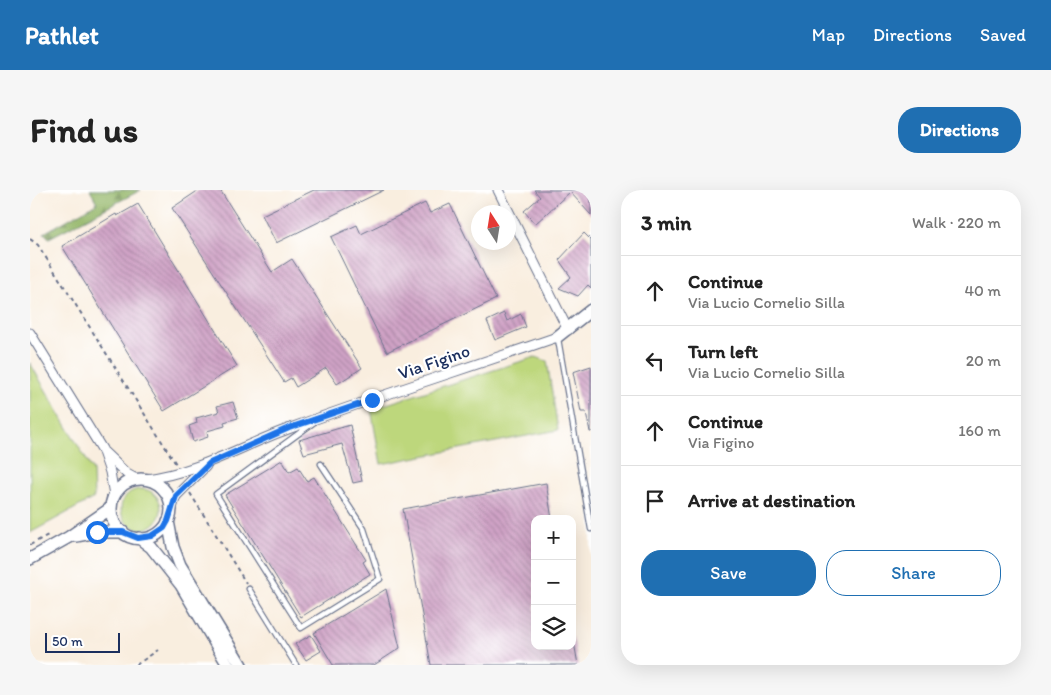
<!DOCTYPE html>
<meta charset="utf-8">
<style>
:root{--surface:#fff;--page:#f6f6f6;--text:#222;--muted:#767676;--line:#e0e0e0;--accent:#1f6fb2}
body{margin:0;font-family:Itim,sans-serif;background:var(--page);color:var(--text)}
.controls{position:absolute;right:15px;bottom:15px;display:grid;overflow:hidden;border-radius:10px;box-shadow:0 5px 20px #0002}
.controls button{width:45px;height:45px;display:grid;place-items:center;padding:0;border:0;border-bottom:1px solid var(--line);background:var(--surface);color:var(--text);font:25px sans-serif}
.compass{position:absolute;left:441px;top:15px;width:45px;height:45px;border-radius:50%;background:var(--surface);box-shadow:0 5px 20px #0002;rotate:348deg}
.scale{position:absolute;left:15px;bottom:12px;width:75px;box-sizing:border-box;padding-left:5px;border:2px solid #1b2f5e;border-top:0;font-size:14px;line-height:18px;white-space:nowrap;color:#1b2f5e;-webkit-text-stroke:4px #fff;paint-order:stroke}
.stop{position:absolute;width:15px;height:15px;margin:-11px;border:4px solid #1a73e8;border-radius:50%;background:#fff}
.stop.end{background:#1a73e8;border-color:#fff;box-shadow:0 1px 5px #0008}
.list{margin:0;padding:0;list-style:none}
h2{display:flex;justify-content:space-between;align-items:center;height:65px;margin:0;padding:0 20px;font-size:21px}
h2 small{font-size:16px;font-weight:400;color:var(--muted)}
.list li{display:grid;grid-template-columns:32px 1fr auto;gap:15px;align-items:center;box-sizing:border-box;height:70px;padding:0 20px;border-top:1px solid var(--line)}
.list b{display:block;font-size:19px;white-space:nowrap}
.list p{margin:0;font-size:16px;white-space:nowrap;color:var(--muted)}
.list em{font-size:16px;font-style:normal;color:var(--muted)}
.actions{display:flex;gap:10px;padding:15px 20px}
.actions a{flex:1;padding:11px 0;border:1px solid var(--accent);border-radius:20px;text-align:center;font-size:18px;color:var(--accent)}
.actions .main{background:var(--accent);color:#fff}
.icon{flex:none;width:28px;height:28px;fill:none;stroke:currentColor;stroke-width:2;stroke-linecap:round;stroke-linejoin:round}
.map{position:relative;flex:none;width:561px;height:475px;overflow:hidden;border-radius:20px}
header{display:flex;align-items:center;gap:30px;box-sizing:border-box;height:70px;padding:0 25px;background:var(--accent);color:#fff}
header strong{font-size:24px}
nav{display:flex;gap:28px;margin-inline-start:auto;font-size:18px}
.intro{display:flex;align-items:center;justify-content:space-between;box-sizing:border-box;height:120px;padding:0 30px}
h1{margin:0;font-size:35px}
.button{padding:12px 22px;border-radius:20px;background:var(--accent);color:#fff;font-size:18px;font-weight:700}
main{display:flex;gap:30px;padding:0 30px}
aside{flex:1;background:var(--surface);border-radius:20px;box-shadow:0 5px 20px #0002}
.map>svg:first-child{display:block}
</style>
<header>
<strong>Pathlet</strong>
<nav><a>Map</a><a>Directions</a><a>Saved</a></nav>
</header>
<div class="intro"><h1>Find us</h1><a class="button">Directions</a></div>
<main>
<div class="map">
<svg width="561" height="475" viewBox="0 0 561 475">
<defs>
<pattern id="forest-firs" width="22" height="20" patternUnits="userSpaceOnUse" patternTransform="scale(1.25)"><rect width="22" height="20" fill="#96b86c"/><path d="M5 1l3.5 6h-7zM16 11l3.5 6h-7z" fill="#7a965c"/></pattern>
<pattern id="building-back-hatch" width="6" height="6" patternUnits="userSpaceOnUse" patternTransform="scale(1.25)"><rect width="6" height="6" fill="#d0a3c6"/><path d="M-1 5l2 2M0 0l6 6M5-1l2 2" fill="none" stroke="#a885a4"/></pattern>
</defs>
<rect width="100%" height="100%" fill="#fff"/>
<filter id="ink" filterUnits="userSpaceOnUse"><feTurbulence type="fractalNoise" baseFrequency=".02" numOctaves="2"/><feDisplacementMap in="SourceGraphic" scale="10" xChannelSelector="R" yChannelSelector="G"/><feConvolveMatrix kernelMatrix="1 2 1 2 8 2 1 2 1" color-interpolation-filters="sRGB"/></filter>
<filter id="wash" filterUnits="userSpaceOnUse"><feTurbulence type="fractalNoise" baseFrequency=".0096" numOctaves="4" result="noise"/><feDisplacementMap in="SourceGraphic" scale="20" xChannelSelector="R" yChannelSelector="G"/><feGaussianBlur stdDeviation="1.12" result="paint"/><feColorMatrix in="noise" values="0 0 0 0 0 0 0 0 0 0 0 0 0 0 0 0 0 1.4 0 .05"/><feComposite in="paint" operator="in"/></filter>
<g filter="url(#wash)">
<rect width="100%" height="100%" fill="#f9eedf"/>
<path fill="#bdd77c" stroke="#6c836d" d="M505,167L517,171L528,240L351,274L341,219Z
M0,173L63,281L64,308L0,343Z
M91 319a20 20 0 1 1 40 0a20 20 0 1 1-40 0Z"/>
<path fill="url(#forest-firs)" stroke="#587465" d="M60,0H111L19,48L14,43L67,13Z"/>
<g id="blocks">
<path fill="url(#building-back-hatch)" d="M169,0H190L242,82L262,69L332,178L307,194L296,178L266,197L261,188L254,192L142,18Z
M284,0H354L246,53L232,25Z
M504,0H561V25L540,2L505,34L494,21L510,7Z
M395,13L400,23L420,14L466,109L357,162L301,47L327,35L331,44Z
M108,14L207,176L134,221L32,56L86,24L87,26Z
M554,43L561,50V98L558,95L548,106L529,98L541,87L529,70Z
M474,123L477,131L491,124L496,137L465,150L457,131Z
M561,176V242H560L556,222H551L543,182Z
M203,212L208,228L194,232L195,236L177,241L178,247L163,252L159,236L167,233L166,228L189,222L187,216Z
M320,235L332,291L323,293L312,254L274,264L269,250Z
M252,270L259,282L268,277L277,291L284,287L336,370L333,372L340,384L271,427L195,305Z
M516,293L522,329H505V456H542L543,446L548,475H401L373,319Z
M356,399L370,458L344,475H303L284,443Z
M281,445L291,461L276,470L265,454Z"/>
</g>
</g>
<g filter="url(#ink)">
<use href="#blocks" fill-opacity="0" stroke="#69728b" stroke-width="1"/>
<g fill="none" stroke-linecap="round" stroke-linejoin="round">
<g stroke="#69728b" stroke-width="7">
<path id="service" d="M528,149L561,339
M283,233L186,304L271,438L350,389L334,339L291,274
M219,399L266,475"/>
</g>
<g stroke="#69728b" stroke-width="11">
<path id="minor" d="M468,0L538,140
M0,143L72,259L80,282L84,305
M74,262L97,284L106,289
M116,289C167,283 211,256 258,239C347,206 438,178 527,147
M141,321L146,306L176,276"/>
</g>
<g stroke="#69728b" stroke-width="14">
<path id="tertiary" d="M527,147L561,120
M81 319a30 30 0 1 1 60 0a30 30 0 1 1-60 0Z
M138,331L143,357L150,375L211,475
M46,346L67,342H93
M109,348L121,357L151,395L198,475
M0,369L39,347L81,318"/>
</g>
<path stroke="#69728b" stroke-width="2" stroke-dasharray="4 4" stroke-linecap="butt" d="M0,49L8,55L146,274
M160,303L216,393
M0,355L18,345
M106,475L128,460"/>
<use href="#service" stroke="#fff" stroke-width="4.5"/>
<use href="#minor" stroke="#fff" stroke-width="9"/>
<use href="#tertiary" stroke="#fff" stroke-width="11"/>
</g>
</g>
<g fill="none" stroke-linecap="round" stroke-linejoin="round" filter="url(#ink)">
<path stroke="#1a73e8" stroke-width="6" d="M67,342H93L108,348L122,346L134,338L138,331L146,306L180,273L259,238L342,210"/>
</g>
<g text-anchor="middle" stroke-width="4.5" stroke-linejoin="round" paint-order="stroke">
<g font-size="18" fill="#1b2f5e" stroke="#fff">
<text transform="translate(404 172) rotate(-19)" y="6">Via Figino</text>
</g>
</g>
</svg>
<div class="controls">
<button>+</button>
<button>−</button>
<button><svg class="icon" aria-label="layers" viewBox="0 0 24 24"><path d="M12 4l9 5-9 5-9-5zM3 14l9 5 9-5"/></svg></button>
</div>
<svg class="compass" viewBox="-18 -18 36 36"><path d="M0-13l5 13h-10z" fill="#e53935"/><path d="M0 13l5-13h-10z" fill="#767676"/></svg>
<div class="scale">50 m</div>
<div class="stop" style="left:67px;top:342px"></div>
<div class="stop end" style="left:342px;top:210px"></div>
</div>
<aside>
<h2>3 min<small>Walk · 220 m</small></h2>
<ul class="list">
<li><svg class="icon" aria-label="ahead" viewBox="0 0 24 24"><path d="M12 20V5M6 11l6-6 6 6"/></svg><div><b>Continue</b><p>Via Lucio Cornelio Silla</p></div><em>40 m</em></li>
<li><svg class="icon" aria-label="left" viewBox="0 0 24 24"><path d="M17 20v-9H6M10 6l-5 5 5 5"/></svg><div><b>Turn left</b><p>Via Lucio Cornelio Silla</p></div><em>20 m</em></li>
<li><svg class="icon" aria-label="ahead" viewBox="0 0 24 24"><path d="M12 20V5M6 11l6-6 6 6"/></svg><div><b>Continue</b><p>Via Figino</p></div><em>160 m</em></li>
<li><svg class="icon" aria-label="arrive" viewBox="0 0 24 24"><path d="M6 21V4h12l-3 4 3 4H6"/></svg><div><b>Arrive at destination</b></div></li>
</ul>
<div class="actions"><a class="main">Save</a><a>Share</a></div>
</aside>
</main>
